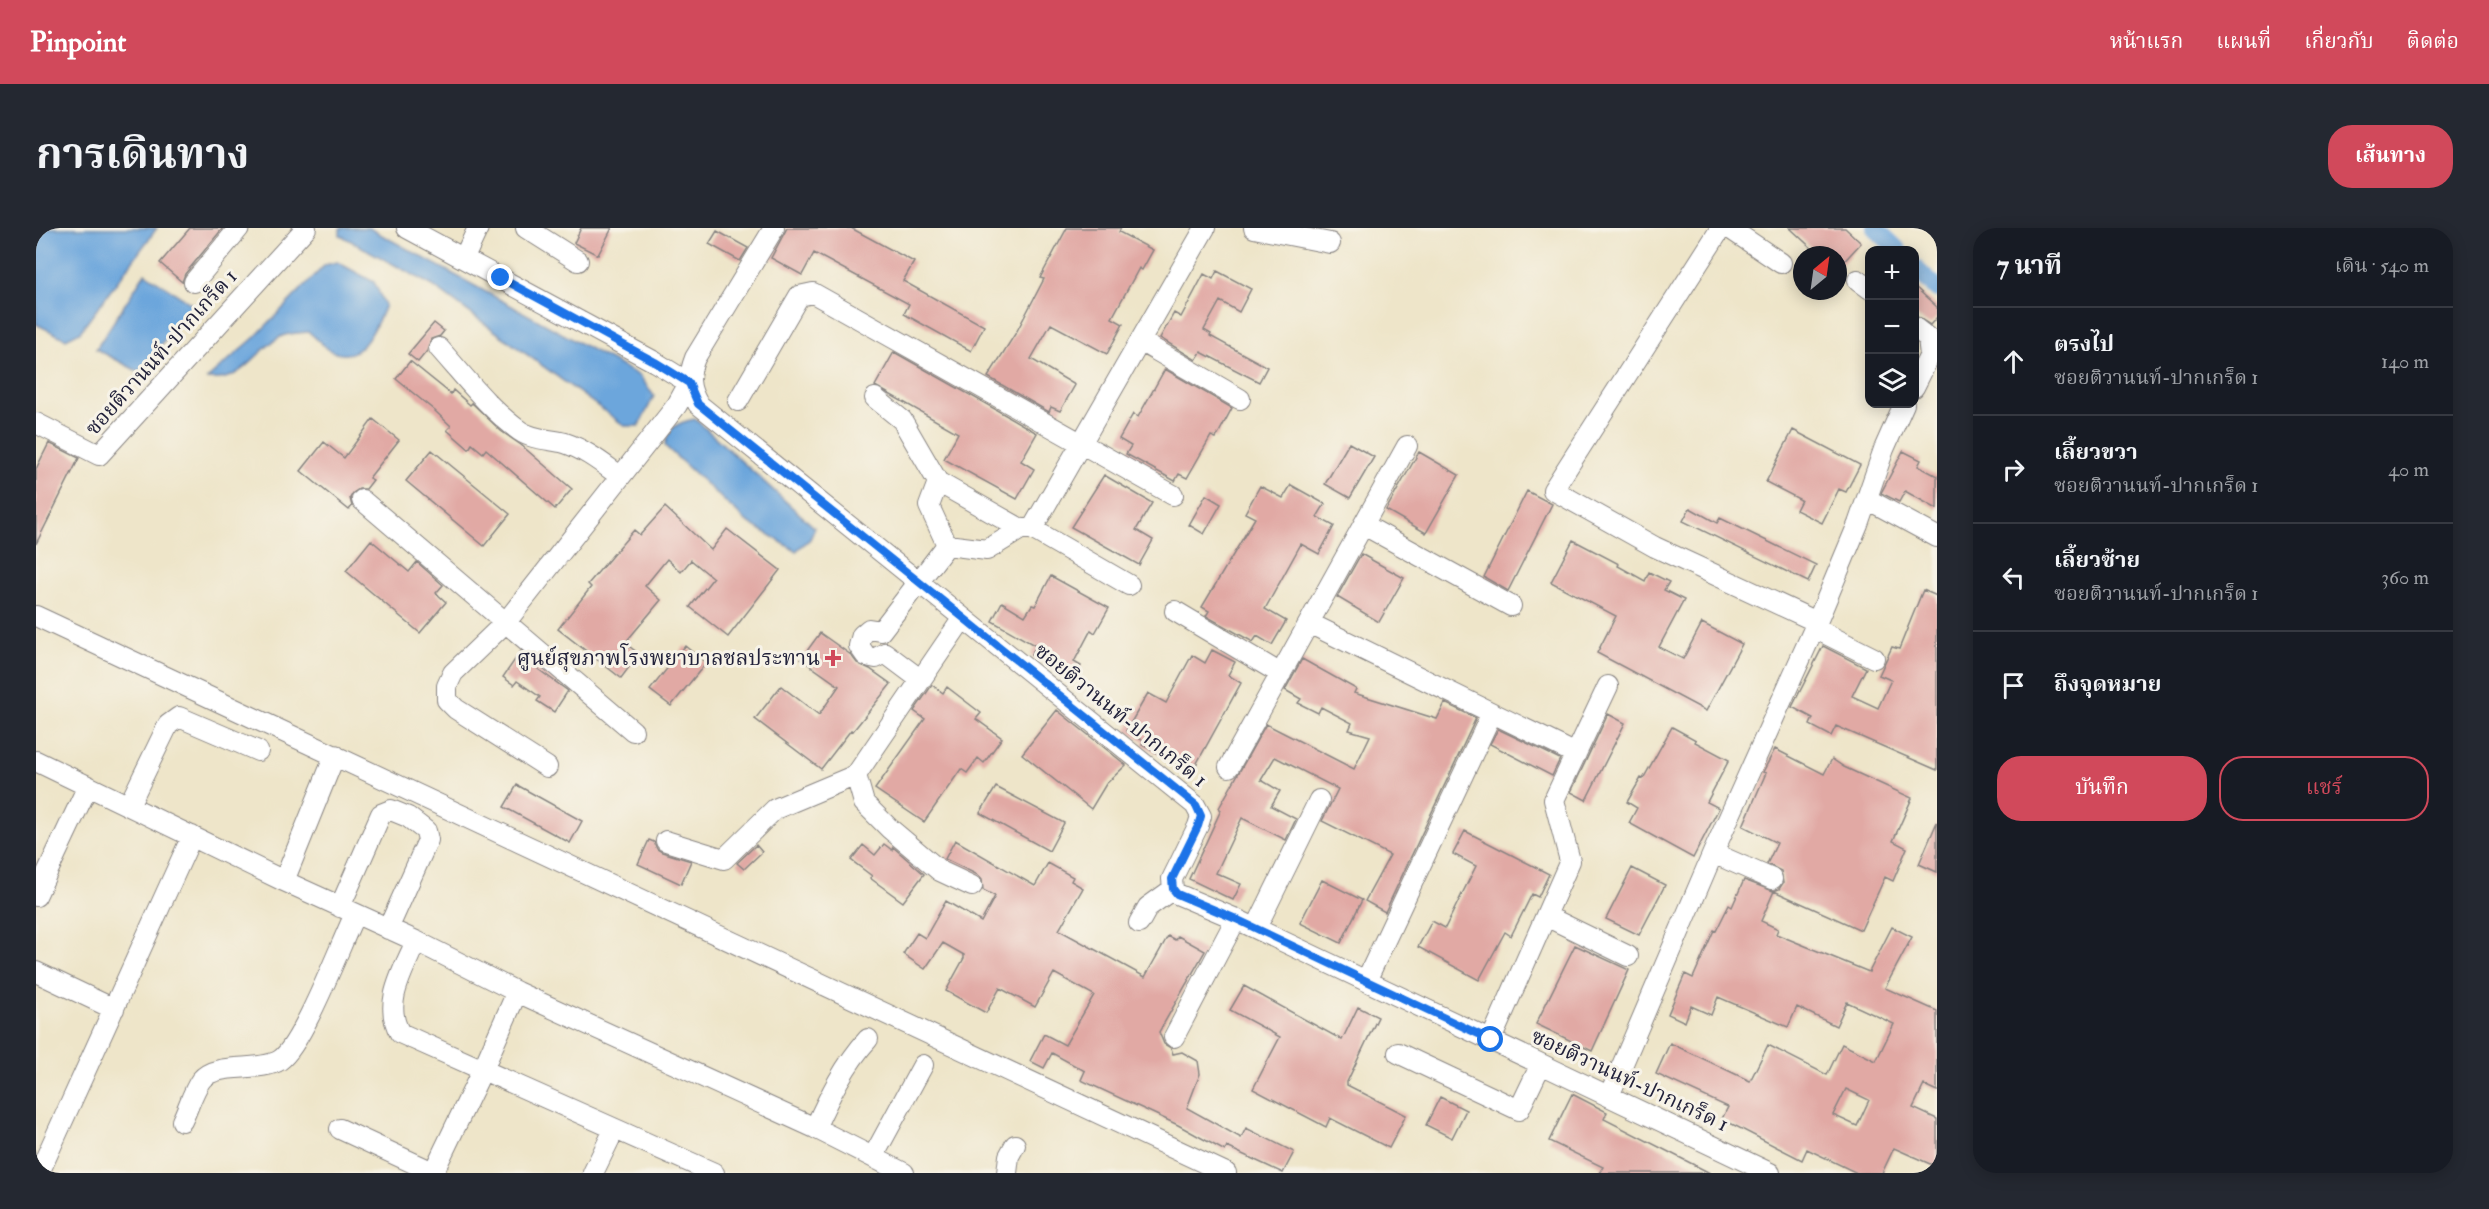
<!DOCTYPE html>
<html lang="th">
<meta charset="utf-8">
<style>
:root{--surface:#171b24;--page:#242831;--text:#f1f3f6;--muted:#9ea1a6;--line:#363941;--accent:#d1495b}
body{margin:0;font-family:"IM FELL Double Pica","Noto Serif Thai",serif;background:var(--page);color:var(--text)}
.controls{position:absolute;right:18px;top:18px;display:grid;overflow:hidden;border-radius:12px;box-shadow:0 3px 15px #0003}
.controls button{width:54px;height:54px;display:grid;place-items:center;padding:0;border:0;border-bottom:2px solid var(--line);background:var(--surface);color:var(--text);font:30px sans-serif}
.compass{position:absolute;left:1757px;top:18px;width:54px;height:54px;border-radius:50%;background:var(--surface);box-shadow:0 3px 15px #0003;rotate:29deg}
.stop{position:absolute;width:18px;height:18px;margin:-14px;border:4px solid #1a73e8;border-radius:50%;background:#fff}
.stop.end{background:#1a73e8;border-color:#fff;box-shadow:0 2px 6px #0008}
.list{margin:0;padding:0;list-style:none}
h2{display:flex;justify-content:space-between;align-items:center;height:78px;margin:0;padding:0 24px;font-size:26px}
h2 small{font-size:20px;font-weight:400;color:var(--muted)}
.list li{display:grid;grid-template-columns:39px 1fr auto;gap:18px;align-items:center;box-sizing:border-box;height:108px;padding:0 24px;border-top:2px solid var(--line)}
.list b{display:block;font-size:22px;white-space:nowrap}
.list p{margin:0;font-size:20px;white-space:nowrap;color:var(--muted)}
.list em{font-size:20px;font-style:normal;color:var(--muted)}
.actions{display:flex;gap:12px;padding:18px 24px}
.actions a{flex:1;padding:14px 0;border:2px solid var(--accent);border-radius:24px;text-align:center;font-size:21px;color:var(--accent)}
.actions .main{background:var(--accent);color:#fff}
.icon{flex:none;width:33px;height:33px;fill:none;stroke:currentColor;stroke-width:2;stroke-linecap:round;stroke-linejoin:round}
.map{position:relative;flex:none;width:1901px;height:945px;overflow:hidden;border-radius:24px}
header{display:flex;align-items:center;gap:36px;box-sizing:border-box;height:84px;padding:0 30px;background:var(--accent);color:#fff}
header strong{font-size:28px}
nav{display:flex;gap:33px;margin-inline-start:auto;font-size:21px}
.intro{display:flex;align-items:center;justify-content:space-between;box-sizing:border-box;height:144px;padding:0 36px}
h1{margin:0;font-size:42px}
.button{padding:15px 27px;border-radius:24px;background:var(--accent);color:#fff;font-size:21px;font-weight:700}
main{display:flex;gap:36px;padding:0 36px}
aside{flex:1;background:var(--surface);border-radius:24px;box-shadow:0 3px 15px #0003}
.map>svg:first-child{display:block}
</style>
<header>
<strong>Pinpoint</strong>
<nav><a>หน้าแรก</a><a>แผนที่</a><a>เกี่ยวกับ</a><a>ติดต่อ</a></nav>
</header>
<div class="intro"><h1>การเดินทาง</h1><a class="button">เส้นทาง</a></div>
<main>
<div class="map">
<svg width="1901" height="945" viewBox="0 0 1901 945">
<rect width="100%" height="100%" fill="#f7f3e8"/>
<filter id="ink" filterUnits="userSpaceOnUse"><feTurbulence type="fractalNoise" baseFrequency=".0167" numOctaves="2"/><feDisplacementMap in="SourceGraphic" scale="12" xChannelSelector="R" yChannelSelector="G"/><feConvolveMatrix kernelMatrix="1 2 1 2 8 2 1 2 1" color-interpolation-filters="sRGB"/></filter>
<filter id="wash" filterUnits="userSpaceOnUse"><feTurbulence type="fractalNoise" baseFrequency=".008" numOctaves="4" result="noise"/><feDisplacementMap in="SourceGraphic" scale="24" xChannelSelector="R" yChannelSelector="G"/><feGaussianBlur stdDeviation="1.35" result="paint"/><feColorMatrix in="noise" values="0 0 0 0 0 0 0 0 0 0 0 0 0 0 0 0 0 1.4 0 .05"/><feComposite in="paint" operator="in"/></filter>
<g filter="url(#wash)">
<rect width="100%" height="100%" fill="#eee5c9"/>
<path fill="#6ca6dc" stroke="#47648c" stroke-width="1.5" d="M4,0H121L44,104L30,111L0,96V7Z
M304,0H333L604,148L618,168L603,198H589L397,58L304,7Z
M301,34L338,54L349,77C340,99 325,138 295,123C287,118 280,110 273,104C264,105 251,105 244,109C217,124 208,155 171,151L218,110L289,37Z
M109,45L157,77L103,144L60,121Z
M659,191L779,300L774,311L760,323L710,293L629,218C631,200 642,194 659,191Z"/>
<g fill="none" stroke-linecap="round" stroke-linejoin="round">
<path stroke="#6ca6dc" stroke-width="18" d="M1839,0L1862,22
M1878,39L1901,61"/>
</g>
<g id="blocks">
<path fill="#e1a9a4" fill-rule="evenodd" d="M154,0H187L149,46L146,54L124,35Z
M545,0H576L562,27L538,15Z
M751,0H815L878,34L867,53L948,98L935,123L868,86L873,76L778,25L766,47L735,30Z
M1031,0H1085L1083,4L1117,22L1106,42L1103,40L1076,90L1087,96L1071,126L1015,96L995,131L1039,157L1024,183L1015,179L1013,184L952,149L981,103L1008,51L1004,50Z
M1754,0H1809L1825,15L1802,40V27H1783Z
M681,3L712,20L704,33L673,16Z
M1181,43L1215,61L1203,84L1184,73L1168,102L1175,106L1174,108L1231,139L1223,154L1165,124L1160,132L1124,110L1138,85L1145,89L1168,46L1177,51Z
M1878,58L1901,79V89L1894,97L1878,87Z
M398,95L408,103L404,108L395,111L391,123L382,134L372,126Z
M858,124L1001,205L985,233L998,241L981,271L908,231L922,205L839,158Z
M374,133L415,166L417,162L434,177L436,175L465,203L485,217L536,261L519,281L450,221L447,225L436,216L433,221L411,202L415,198L399,183L360,151Z
M1129,141L1196,180L1180,210L1175,208L1151,250L1143,246L1139,253L1090,226L1095,218L1083,211L1097,186L1102,189Z
M337,191L363,212L333,250L337,252L330,261H323L317,265L314,270L316,278L313,282L265,243L288,214L308,230Z
M1757,202L1824,237L1810,264L1803,261L1786,295L1760,282L1765,272L1730,254Z
M13,215L43,230L0,316V241Z
M1313,215L1338,229L1314,270L1289,256Z
M396,222L474,286L448,318L370,253Z
M1867,223L1885,232L1882,238L1901,248V281L1869,263L1863,274L1845,265Z
M1383,224L1423,247L1390,305L1350,282Z
M1068,247L1116,275L1100,302L1117,312L1103,337L1035,299Z
M1255,257L1289,276L1281,289L1298,298L1283,326L1265,316L1229,381L1250,393L1236,417L1221,408L1217,414L1170,388L1173,383L1166,379L1219,290L1209,285L1224,258L1247,270Z
M1491,263L1516,276L1472,363L1448,349Z
M1170,267L1185,276L1168,306L1153,297Z
M629,279L675,322L691,301L744,342L692,409L654,379L677,350L655,332L645,344L631,331L609,358L625,372L589,415L603,426L585,450L522,401L555,359L552,356L598,302L604,307Z
M1654,280L1681,295L1684,290L1780,337L1772,354L1647,293Z
M335,312L373,344L381,334L407,357L400,365L410,374L384,405L310,343Z
M1537,312L1583,336L1582,338L1609,353L1613,344L1633,354L1628,362L1648,372L1623,419L1647,431L1666,395L1706,416L1670,483L1561,425L1580,388L1515,354Z
M1325,326L1368,350L1343,394L1301,369Z
M1015,348L1073,380L1059,405L1055,402L1038,434L1045,438L1037,451L995,427L1000,418L956,393L966,374L989,388L996,377L999,378Z
M1887,362L1901,368V542L1800,498L1795,508L1774,497L1777,490L1756,479L1787,418L1830,440L1816,468L1842,480L1855,452L1843,447L1856,419L1863,421Z
M784,405L815,427L821,435L834,441L855,456L817,503L815,502L785,541L719,491L745,458L783,487L803,458L765,431Z
M649,418L670,435L635,478L614,462Z
M1176,422L1199,434L1192,447L1205,455L1156,544L1106,517L1108,513L1090,503L1112,465L1130,475L1156,427L1169,435Z
M485,423L503,439L502,441L532,463L518,484L501,473L504,469L481,453L478,457L467,449Z
M1266,431L1320,461L1318,465L1401,491L1409,475L1440,490L1349,684L1329,673L1354,627L1286,593L1302,561L1239,529L1225,552L1244,563L1235,578L1260,591L1250,612L1206,590L1180,645L1205,656L1197,672L1153,651L1185,582L1183,580L1230,496L1318,541L1334,508L1313,502L1316,495L1285,479L1282,485L1262,475L1265,471L1249,462Z
M896,457L907,465L911,459L945,485L940,491L966,510L948,535L942,530L931,545L925,541L888,594L839,561L889,491L878,483Z
M1021,482L1090,537L1070,556L1055,581L986,526Z
M1572,486L1589,495L1550,572L1535,564Z
M1636,499L1660,512L1659,514L1693,532L1671,574L1683,580L1657,630L1593,595L1601,580L1591,574L1605,550L1607,551Z
M1462,501L1524,531L1516,548L1454,516Z
M1739,521L1788,546L1796,531L1808,539L1876,570L1857,613L1871,620L1857,653L1849,649L1825,702L1738,663L1725,693L1742,701L1740,706L1833,744L1856,699L1876,709L1849,760L1901,783V863L1888,857L1877,880L1901,891V939L1858,920L1846,945H1821L1771,921L1766,932L1686,891L1692,879L1620,846L1634,815L1714,853L1732,817L1791,847L1806,816L1840,833L1858,796L1811,774L1800,798L1761,779L1752,799L1682,769L1675,787L1655,778L1649,794L1632,786L1649,746L1657,750L1678,702L1680,703L1693,677L1696,679L1708,652L1737,663L1743,661L1747,655L1745,643L1731,636L1741,615L1707,598L1730,545L1727,544ZM1810,861L1833,872L1821,898L1797,887Z
M481,557L546,593L534,615L468,579Z
M960,559L1028,595L1013,623L944,585Z
M1901,594V644L1883,636Z
M1429,603L1513,646L1502,669L1496,666L1475,708L1469,704L1443,752L1382,719L1396,693L1409,700L1440,638L1417,626Z
M613,612L618,614L621,621L626,624L655,633L645,656L602,636Z
M919,612L999,658L1012,635L1037,649L1035,653L1047,660L1023,702L1109,749L1132,708L1139,712L1142,708L1169,723L1123,804L1128,816L1135,820L1137,826L1146,824L1162,833L1164,846L1151,880L1205,910L1210,900L1258,924L1247,945L1191,919L1189,923L1142,897L1045,852L1049,843L1016,825L1008,840L994,833L1008,806L1029,817L1058,767L1018,745L999,779L964,760L950,785L910,763L928,730V727L907,715L889,741L867,726L881,705L889,710L910,673L945,694L959,668L947,662L946,652L942,647L909,631Z
M848,616L856,622L857,619L888,646L867,674L834,650L836,648L815,632L827,617L839,627Z
M720,617L726,624L708,641L701,635Z
M1596,640L1629,657L1603,707L1570,691Z
M1286,652L1326,672L1305,715L1264,695Z
M1539,717L1593,742L1556,823L1500,796Z
M1208,758L1306,812L1322,779L1342,789L1311,854V857L1370,887L1353,920L1294,890L1290,899L1217,861L1244,809L1194,782Z
M1536,866L1571,884L1568,891L1674,945H1563L1567,939L1513,913Z
M1404,869L1430,882L1416,910L1390,897Z"/>
</g>
</g>
<g filter="url(#ink)">
<use href="#blocks" fill-opacity="0" stroke="#888482" stroke-width="1.5"/>
<g fill="none" stroke-linecap="round" stroke-linejoin="round">
<g stroke="#888482" stroke-width="22">
<path id="minor" d="M371,0L619,134L653,155
M490,0L542,33
M738,0L659,130C652,148 652,159 662,176L1159,577L1165,588L1162,598L1136,651L1137,661L1141,666L1200,691L1734,945
M1218,0L1294,15
M1685,0L1517,262L1619,319L1781,394
M1693,0L1745,35
M428,30L442,0
M1822,52L1834,61
M158,54L203,0
M1878,99L1892,110L1894,127L1878,159
M1104,113L1204,171
M403,120C428,148 453,181 484,203C497,212 514,211 529,215C550,222 567,236 584,248
M839,170L866,192L902,254
M702,173L763,68L777,65L1137,267
M0,195L63,227L270,0
M1831,271L1901,309
M326,272L597,503
M1328,297L1475,378
M996,301L1093,357
M911,317L893,278L902,254L985,301
M1139,383L1245,446
M0,388L1190,945
M1273,395L1540,526
M1778,400L1838,430
M885,452L849,425L840,430L830,428L823,418L826,407L833,401L845,403L911,317L951,322L985,301H996L1169,0
M0,533L248,653L380,713L481,764L779,900L868,945
M511,539L420,481L411,472V458L417,445L470,394L641,177L653,155
M1193,539L1371,218
M820,547L828,575L853,600L904,643L936,658
M93,577L132,497L143,489L222,523
M630,613L688,631L739,581L820,547L927,390
M1677,625L1736,651
M248,653L299,527
M0,668L52,558
M304,679L345,586L355,582L372,589L390,603L392,612L352,701
M1510,688L1592,728
M1103,695L1112,679L1137,661
M1220,700L1283,572
M380,713C368,742 346,775 364,805L678,945
M0,744L78,781
M1330,753L1456,485
M1138,809L1200,691
M1455,812L1534,633L1518,572L1572,458
M1362,825L1483,882L1505,836
M1573,868L1677,625L1781,394L1822,296L1848,221L1868,176
M146,893C152,881 157,863 165,852C180,833 224,845 244,832C267,816 305,715 319,686
M779,900C793,869 809,836 832,811
M304,901L399,945
M837,929L887,837
M3,945L156,608
M397,945L447,841L481,764
M557,945L578,902
M971,945L973,928L979,917"/>
</g>
<use href="#minor" stroke="#fff" stroke-width="20"/>
</g>
</g>
<g fill="none" stroke-linecap="round" stroke-linejoin="round" filter="url(#ink)">
<path stroke="#1a73e8" stroke-width="8" d="M465,50L619,134L653,155L662,176L1160,577L1165,588L1162,598L1136,651L1137,661L1141,666L1200,691L1455,812"/>
</g>
<path fill="#d1495b" stroke="#f7f3e8" stroke-width="2" d="M794 421h6v6h6v6h-6v6h-6v-6h-6v-6h6z"/>
<g text-anchor="middle" stroke-width="6" stroke-linejoin="round" paint-order="stroke">
<g font-size="21" fill="#22223b" stroke="#f7f3e8">
<text transform="translate(125 124) rotate(-48)" y="7">ซอยติวานนท์-ปากเกร็ด 1</text>
<text transform="translate(1085 487) rotate(39)" y="7">ซอยติวานนท์-ปากเกร็ด 1</text>
<text transform="translate(1594 852) rotate(25)" y="7">ซอยติวานนท์-ปากเกร็ด 1</text>
</g>
<g font-size="21" fill="#22223b" stroke="#f7f3e8" text-anchor="end">
<text x="784" y="437">ศูนย์สุขภาพโรงพยาบาลชลประทาน</text>
</g>
</g>
</svg>
<div class="controls">
<button>+</button>
<button>−</button>
<button><svg class="icon" aria-label="layers" viewBox="0 0 24 24"><path d="M12 4l9 5-9 5-9-5zM3 14l9 5 9-5"/></svg></button>
</div>
<svg class="compass" viewBox="-18 -18 36 36"><path d="M0-13l5 13h-10z" fill="#e53935"/><path d="M0 13l5-13h-10z" fill="#9ea1a6"/></svg>
<div class="stop" style="left:1455px;top:812px"></div>
<div class="stop end" style="left:465px;top:50px"></div>
</div>
<aside>
<h2>7 นาที<small>เดิน · 540 m</small></h2>
<ul class="list">
<li><svg class="icon" aria-label="ahead" viewBox="0 0 24 24"><path d="M12 20V5M6 11l6-6 6 6"/></svg><div><b>ตรงไป</b><p>ซอยติวานนท์-ปากเกร็ด 1</p></div><em>140 m</em></li>
<li><svg class="icon" aria-label="right" viewBox="0 0 24 24"><path d="M7 20v-9h11M14 6l5 5-5 5"/></svg><div><b>เลี้ยวขวา</b><p>ซอยติวานนท์-ปากเกร็ด 1</p></div><em>40 m</em></li>
<li><svg class="icon" aria-label="left" viewBox="0 0 24 24"><path d="M17 20v-9H6M10 6l-5 5 5 5"/></svg><div><b>เลี้ยวซ้าย</b><p>ซอยติวานนท์-ปากเกร็ด 1</p></div><em>360 m</em></li>
<li><svg class="icon" aria-label="arrive" viewBox="0 0 24 24"><path d="M6 21V4h12l-3 4 3 4H6"/></svg><div><b>ถึงจุดหมาย</b></div></li>
</ul>
<div class="actions"><a class="main">บันทึก</a><a>แชร์</a></div>
</aside>
</main>
